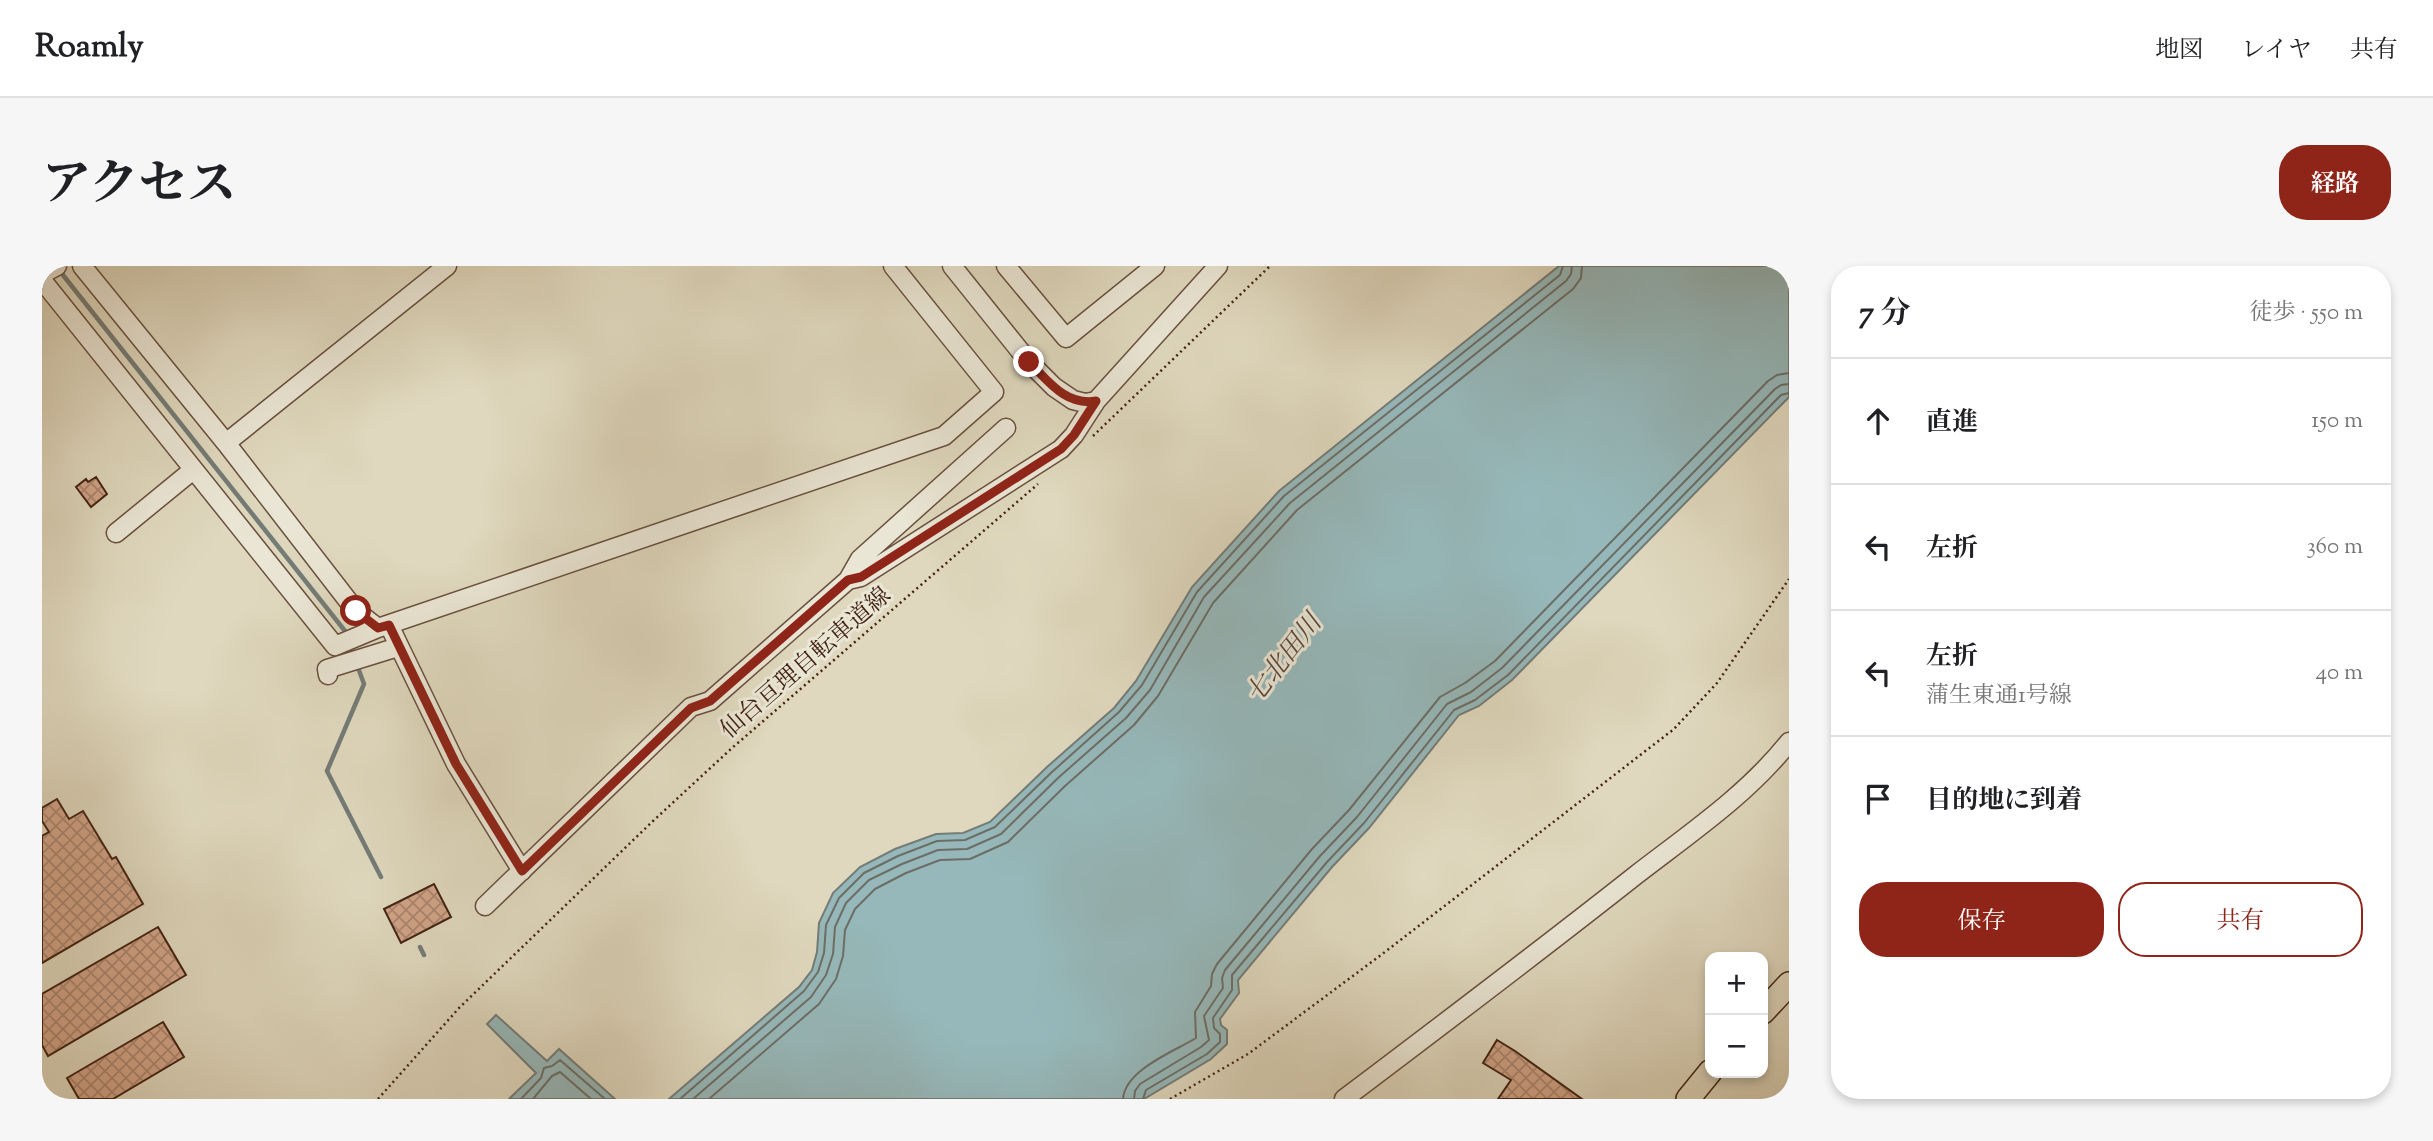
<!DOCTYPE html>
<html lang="ja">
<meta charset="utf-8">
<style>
:root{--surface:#fff;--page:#f6f6f6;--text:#202124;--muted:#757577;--line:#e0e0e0;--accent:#8f2418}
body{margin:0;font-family:"Sorts Mill Goudy","Noto Serif JP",serif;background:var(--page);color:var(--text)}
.controls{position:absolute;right:21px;bottom:21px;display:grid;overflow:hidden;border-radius:14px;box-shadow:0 4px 10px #0003}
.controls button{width:63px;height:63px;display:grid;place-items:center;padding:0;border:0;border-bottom:2px solid var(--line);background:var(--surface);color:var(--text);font:35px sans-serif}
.stop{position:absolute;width:21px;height:21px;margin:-16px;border:5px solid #8f2418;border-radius:50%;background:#fff}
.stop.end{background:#8f2418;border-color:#fff;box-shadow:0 2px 7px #0008}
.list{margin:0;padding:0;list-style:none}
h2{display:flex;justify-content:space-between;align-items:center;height:91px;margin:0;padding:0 28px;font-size:30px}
h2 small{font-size:23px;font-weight:400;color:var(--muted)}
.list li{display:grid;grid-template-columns:46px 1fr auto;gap:21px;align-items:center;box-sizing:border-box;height:126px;padding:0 28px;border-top:2px solid var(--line)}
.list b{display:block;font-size:26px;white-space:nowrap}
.list p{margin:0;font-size:23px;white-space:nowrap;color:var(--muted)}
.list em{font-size:23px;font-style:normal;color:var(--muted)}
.actions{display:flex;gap:14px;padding:21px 28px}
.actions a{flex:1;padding:16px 0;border:2px solid var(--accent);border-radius:28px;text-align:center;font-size:24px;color:var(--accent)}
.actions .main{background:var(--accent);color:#fff}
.icon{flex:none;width:38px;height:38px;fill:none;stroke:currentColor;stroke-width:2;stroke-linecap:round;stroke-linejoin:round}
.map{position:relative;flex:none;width:1747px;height:833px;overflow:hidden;border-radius:28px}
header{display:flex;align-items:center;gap:42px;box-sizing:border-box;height:98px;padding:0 35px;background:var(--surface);border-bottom:2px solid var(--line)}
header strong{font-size:33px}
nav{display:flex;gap:38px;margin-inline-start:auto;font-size:24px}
.intro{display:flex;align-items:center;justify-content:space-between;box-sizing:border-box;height:168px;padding:0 42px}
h1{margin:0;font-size:49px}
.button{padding:18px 32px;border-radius:28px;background:var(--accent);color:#fff;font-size:24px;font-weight:700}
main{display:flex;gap:42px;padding:0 42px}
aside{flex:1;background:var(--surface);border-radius:28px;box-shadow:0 4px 10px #0003}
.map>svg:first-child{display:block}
</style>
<header>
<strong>Roamly</strong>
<nav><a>地図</a><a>レイヤ</a><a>共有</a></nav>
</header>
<div class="intro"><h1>アクセス</h1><a class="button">経路</a></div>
<main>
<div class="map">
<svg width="1747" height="833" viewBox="0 0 1747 833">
<defs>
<pattern id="building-cross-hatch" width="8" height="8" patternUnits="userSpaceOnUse" patternTransform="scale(1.75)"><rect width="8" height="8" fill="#d1a488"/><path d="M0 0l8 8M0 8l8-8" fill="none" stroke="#ab856e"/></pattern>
</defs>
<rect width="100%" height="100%" fill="#dfd8be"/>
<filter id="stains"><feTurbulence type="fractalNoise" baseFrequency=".00286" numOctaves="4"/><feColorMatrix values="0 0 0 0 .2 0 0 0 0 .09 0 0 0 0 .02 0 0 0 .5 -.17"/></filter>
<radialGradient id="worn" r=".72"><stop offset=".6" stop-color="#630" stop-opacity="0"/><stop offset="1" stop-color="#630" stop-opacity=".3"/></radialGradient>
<path fill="#96b8ba" stroke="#747c77" stroke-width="2" d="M1517,0H1747V131L1470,414L1437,440L1417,449L1327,562L1290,601L1196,714L1197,727L1178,753L1179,759L1185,764V778L1169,793L1102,833H627L757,721L770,704L775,686L777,657L791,627L818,601L853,583L894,568L921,567L948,556L1005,501L1072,442L1094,415L1150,321L1237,225Z
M454,749L505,795L517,783L573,833H467L494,807L445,758Z"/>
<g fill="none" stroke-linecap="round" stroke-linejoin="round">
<path stroke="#6c6e66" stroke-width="2" d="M479,833L499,812L502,802L510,800L518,794L563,833
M491,833L510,810L518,806L549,833
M638,833L762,725L776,706L782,687L784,659L797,632L822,607L856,590L895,575L923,574L953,561L1010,506L1077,446L1100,419L1155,326L1242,230L1518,9L1521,0
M651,833L769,731L784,709L791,688L793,661L804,637L827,614L860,598L896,584L925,583L959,568L1016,512L1084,452L1108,424L1162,331L1248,237L1524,15L1529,8L1530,0
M667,833L777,738L794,713L801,690L803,664L813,643L833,623L864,607L898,594L928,593L966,576L1023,520L1092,459L1116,430L1171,337L1255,244L1531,23L1539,12L1540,0
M1081,833C1083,804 1131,786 1154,772L1153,746L1169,720L1170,708L1175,698L1270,583L1307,544L1398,431L1423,417L1453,395L1726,115L1735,109L1747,107
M1092,833L1093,825L1098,818L1159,781L1167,774L1162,750L1181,722L1180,712L1183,704L1278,590L1315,551L1405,438L1429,426L1460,402L1733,123L1739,119L1747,118
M1101,833L1104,824L1165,788L1178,776V768L1172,762L1171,752L1190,724V709L1285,596L1322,557L1412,444L1433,434L1466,409L1739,129L1747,127"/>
<path stroke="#747c77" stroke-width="4.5" d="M17,4L303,365L306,371
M315,399L322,418L285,505L339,611
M378,681L382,689"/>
</g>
<path fill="url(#building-cross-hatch)" stroke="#422313" stroke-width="2" d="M54,211L65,228L49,241L34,221L44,213L46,216Z
M15,533L27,553L41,545L70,593L74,591L101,638L0,697V570L7,566L0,555V542Z
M392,618L409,651L359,677L342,643Z
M116,661L144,709L6,790L0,779V728Z
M121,756L142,791L71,833H37L25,812Z
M1455,774L1473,785L1540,833H1456L1469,814L1441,797Z"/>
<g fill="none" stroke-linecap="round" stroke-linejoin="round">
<g stroke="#69503e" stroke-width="21">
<path id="minor" d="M40,0L184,177L314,345L336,362L902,170L952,126L851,0
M910,0L987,96L1012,121L1031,134L1043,137L1054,135L1176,0
M964,0L1024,72L1113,0
M0,8L15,0
M0,14L293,380L336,362
M184,177L405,0
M74,267L151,204
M806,314L819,311L1019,183L1032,169L1054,135
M347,359L414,498L480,605
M286,409L285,403L356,381
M443,640L649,441L668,435L806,314L818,293L964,162
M1302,833C1400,759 1498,685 1594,609C1647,568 1705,529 1747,476"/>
</g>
<g stroke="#422313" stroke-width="26">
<path id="major" d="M1721,746L1747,718
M1646,833L1668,806"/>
</g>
<path stroke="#422313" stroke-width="2.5" stroke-dasharray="2 3.5" stroke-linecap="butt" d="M1051,170L1228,0
M336,833L417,742L611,555L690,482L996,218
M1128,833L1206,788L1339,689L1632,463L1675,417L1747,313"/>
<use href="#minor" stroke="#eae6d5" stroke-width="18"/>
<use href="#major" stroke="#dfd8be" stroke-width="23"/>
</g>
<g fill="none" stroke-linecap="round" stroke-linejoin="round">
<path stroke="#8f2418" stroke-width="9" d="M314,345L336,362L347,359L414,498L480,605L649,442L668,435L806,314L819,311L1019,183L1032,169L1054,135C1024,140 1007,116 987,96"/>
</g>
<g text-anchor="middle" stroke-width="6" stroke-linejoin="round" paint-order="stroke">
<g font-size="24" fill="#422313" stroke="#eae6d5">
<text transform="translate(763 396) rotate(-41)" y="8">仙台亘理自転車道線</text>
</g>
<g font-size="26" font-style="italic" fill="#57483d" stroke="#eae6d5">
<text transform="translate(1241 392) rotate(-52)" y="9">七北田川</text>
</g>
</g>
<rect width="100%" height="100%" filter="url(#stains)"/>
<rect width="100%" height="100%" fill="url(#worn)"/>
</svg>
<div class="controls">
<button>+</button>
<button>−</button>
</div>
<div class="stop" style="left:314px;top:345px"></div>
<div class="stop end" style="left:987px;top:96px"></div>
</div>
<aside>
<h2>7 分<small>徒歩 · 550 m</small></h2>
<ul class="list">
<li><svg class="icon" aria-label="ahead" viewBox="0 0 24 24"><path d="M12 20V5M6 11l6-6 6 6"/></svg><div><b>直進</b></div><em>150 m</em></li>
<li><svg class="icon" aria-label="left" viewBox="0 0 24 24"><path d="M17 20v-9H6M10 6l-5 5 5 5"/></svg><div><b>左折</b></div><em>360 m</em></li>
<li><svg class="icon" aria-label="left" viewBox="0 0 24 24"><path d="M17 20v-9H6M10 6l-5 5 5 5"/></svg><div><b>左折</b><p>蒲生東通1号線</p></div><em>40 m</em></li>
<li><svg class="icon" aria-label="arrive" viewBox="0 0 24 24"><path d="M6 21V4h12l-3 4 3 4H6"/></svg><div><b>目的地に到着</b></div></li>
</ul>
<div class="actions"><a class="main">保存</a><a>共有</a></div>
</aside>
</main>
